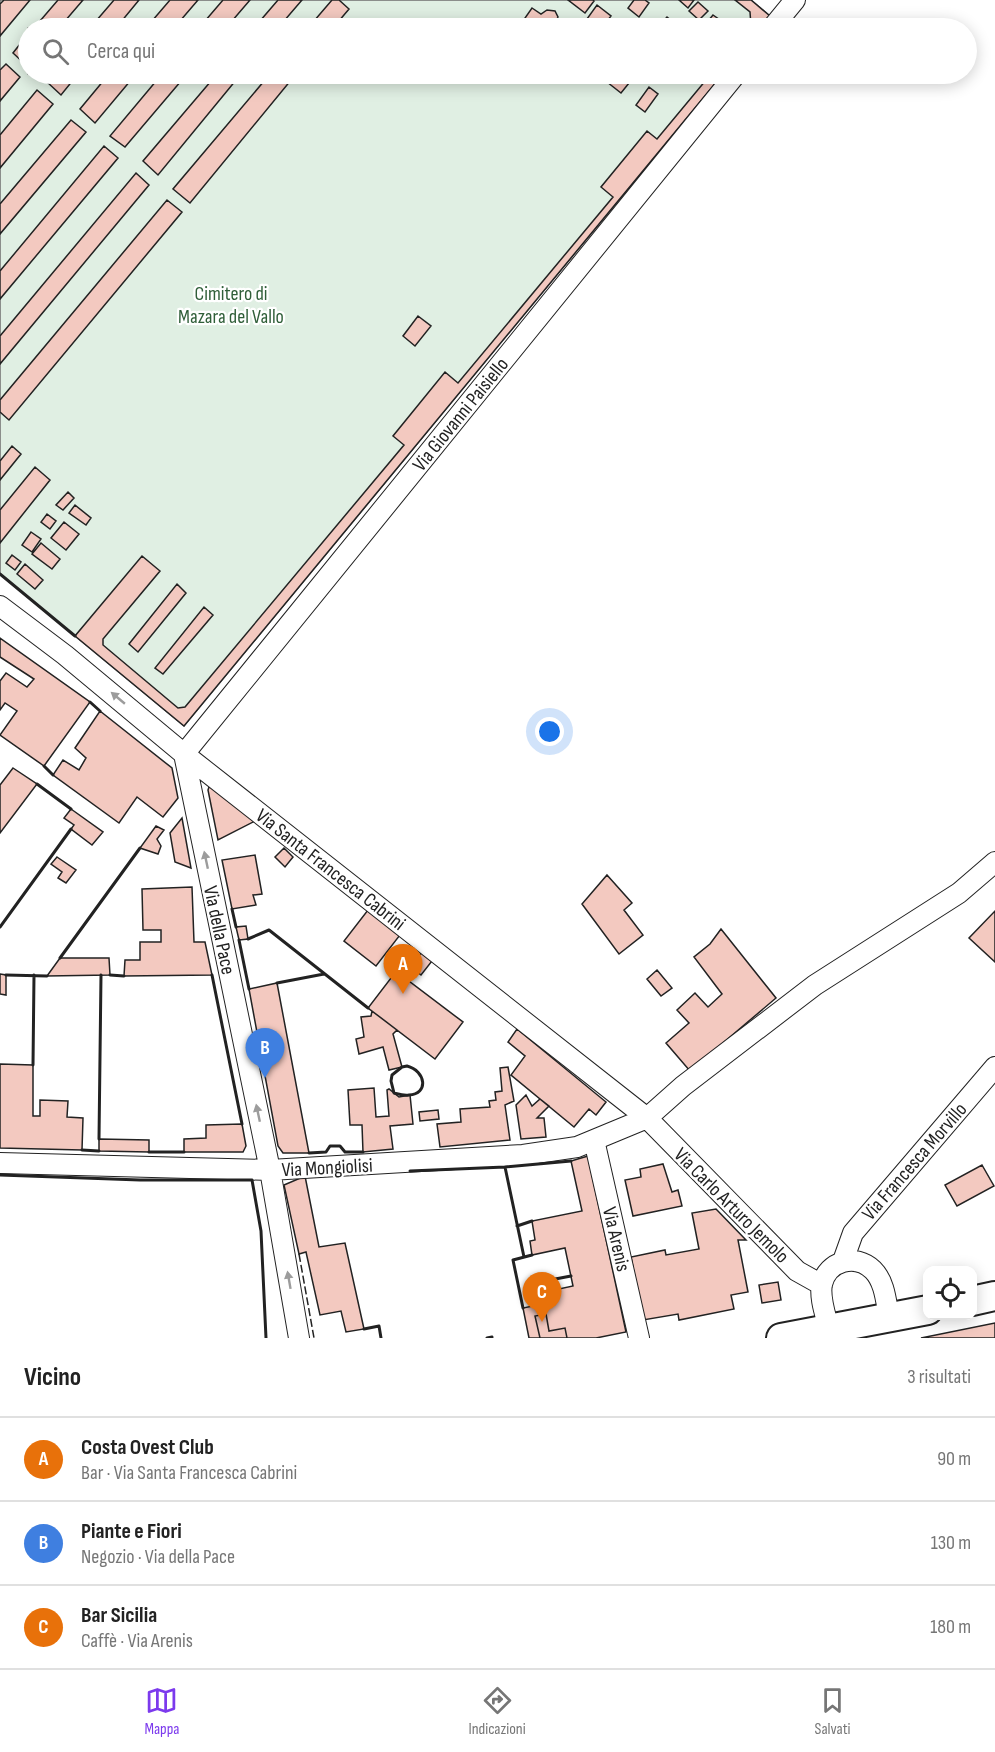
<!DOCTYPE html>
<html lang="it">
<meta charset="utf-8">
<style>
:root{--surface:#fff;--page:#f6f6f6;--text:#222;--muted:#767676;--line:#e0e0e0;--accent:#7c3aed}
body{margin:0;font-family:"Sofia Sans Condensed",sans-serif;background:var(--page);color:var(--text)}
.controls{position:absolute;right:18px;bottom:18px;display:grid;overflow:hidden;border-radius:12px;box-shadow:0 3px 15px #0003}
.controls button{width:54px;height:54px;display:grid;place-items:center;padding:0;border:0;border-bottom:2px solid var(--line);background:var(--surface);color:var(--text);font:30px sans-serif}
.you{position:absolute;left:550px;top:732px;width:21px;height:21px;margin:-15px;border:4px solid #fff;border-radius:50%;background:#1a73e8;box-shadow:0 0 0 9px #1a73e833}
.badge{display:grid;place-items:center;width:39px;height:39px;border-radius:50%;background:var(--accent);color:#fff;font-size:20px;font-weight:700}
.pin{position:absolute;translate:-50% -50px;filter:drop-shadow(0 2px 3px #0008)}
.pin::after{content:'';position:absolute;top:32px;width:21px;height:18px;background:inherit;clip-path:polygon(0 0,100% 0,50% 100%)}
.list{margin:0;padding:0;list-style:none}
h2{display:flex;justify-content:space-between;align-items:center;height:78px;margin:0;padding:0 24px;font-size:26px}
h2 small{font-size:20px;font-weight:400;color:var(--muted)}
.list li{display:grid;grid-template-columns:39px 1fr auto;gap:18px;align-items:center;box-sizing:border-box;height:84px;padding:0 24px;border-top:2px solid var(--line)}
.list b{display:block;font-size:22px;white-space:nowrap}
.list p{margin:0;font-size:20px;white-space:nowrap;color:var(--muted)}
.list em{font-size:20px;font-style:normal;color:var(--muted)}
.icon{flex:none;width:33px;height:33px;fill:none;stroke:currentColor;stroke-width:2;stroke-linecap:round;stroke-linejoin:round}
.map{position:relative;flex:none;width:995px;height:1338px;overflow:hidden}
.search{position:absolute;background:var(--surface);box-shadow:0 3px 15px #0003;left:18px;right:18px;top:18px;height:66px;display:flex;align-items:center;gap:15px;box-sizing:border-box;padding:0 21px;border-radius:33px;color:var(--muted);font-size:22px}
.sheet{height:330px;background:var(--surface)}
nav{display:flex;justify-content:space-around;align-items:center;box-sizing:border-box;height:84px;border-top:2px solid var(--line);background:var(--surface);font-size:16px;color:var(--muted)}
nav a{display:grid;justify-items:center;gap:3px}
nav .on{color:var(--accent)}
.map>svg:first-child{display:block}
</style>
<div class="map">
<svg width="995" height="1338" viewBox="0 0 995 1338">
<rect width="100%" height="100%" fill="#fff"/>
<path fill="#e0efe3" stroke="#6f6f6f" stroke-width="1.5" d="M0,0H751L770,16L760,28H28V74H723L184,726L0,574Z"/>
<path fill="#f3c9c0" stroke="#222" stroke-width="1.5" d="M4,0H30L0,36V4Z
M58,0H83L59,28H34Z
M114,0H139L116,28H90Z
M170,0H198L174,28H146Z
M223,0H250L226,28H199Z
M278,0H302L278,28H254Z
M332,0H339L349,9L333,28H308Z
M568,0H593L594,1L585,13Z
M634,0H645L649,3L639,17L628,8Z
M679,0H694L688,8Z
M735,0H751L770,16L760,28H748L751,26L750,12Z
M698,2L708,11L699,20L689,11Z
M597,5L611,16L602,28H591L584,23Z
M532,8L541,14L547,10L555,11L558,17L554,24L559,28H526L531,22L525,18Z
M713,15L720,20L714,28H705L703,27Z
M667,17L673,22L669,28H657Z
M617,20L628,28H610Z
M28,34V65L27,66L13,53Z
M6,64L20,77L0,101V70Z
M53,74H78L61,95L47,82Z
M109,74H136L95,123L80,109Z
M162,74H187L125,147L110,136Z
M217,74H241L158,175L143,161Z
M270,74H296L190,203L173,189Z
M614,74H628L633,78L621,93L607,82Z
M711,74H723L184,726L75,636L142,556L160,571L103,639V645L178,708L185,707L404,445L393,436L445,372L458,383L613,197L601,187L647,131L657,139Z
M649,87L658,94L645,112L636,105Z
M37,90L53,104L0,168V135Z
M71,120L86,132L0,234V204Z
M104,146L118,158L0,299V271Z
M136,173L149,185L0,364V336Z
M167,200L182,212L9,420L0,412V400Z
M418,316L431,326L415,346L403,336Z
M12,446L21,454L0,480V461Z
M35,467L50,480L0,543V510Z
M68,492L74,498L63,510L56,505Z
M75,505L91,518L86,525L69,513Z
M47,514L56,521L50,529L41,522Z
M64,522L79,534L66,550L51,538Z
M31,532L41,539L32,552L22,545Z
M41,543L60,559L52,569L32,554Z
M12,555L21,562L15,570L6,563Z
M25,564L43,580L35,589L17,574Z
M177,584L186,593L138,652L129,644Z
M204,607L213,615L163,674L155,668Z
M0,638L90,702L44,766L0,735L17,711L5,703L0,710V681L6,673L27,687L34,679L0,657Z
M100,711L172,768L178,798L163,817L137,797L119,823L53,775L63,760L79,770L86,758L75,748Z
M13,768L37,784L0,833V785Z
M210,784L257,820L218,840L208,790Z
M71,809L103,832L92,845L71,829L74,825L64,818Z
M182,818L191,868L175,862L170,833Z
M156,826L164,830L157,839L161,846L158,854L140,848Z
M284,848L293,857L285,867L275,857Z
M255,855L262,894L253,895L256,905L232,909L222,860Z
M57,857L76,870L66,883L58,878L62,872L51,864Z
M607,875L632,903L624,910L643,935L619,954L582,904Z
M192,887L194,942H205L212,975L124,976L125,960H140V942H161V930H143L142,889Z
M368,910L400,935L376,966L344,941Z
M995,911V962L969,938Z
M246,926L248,939L239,940L236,927Z
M721,929L776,998L690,1071L666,1043L689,1023L677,1010L695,993L708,1007L722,994L694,957L710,944Z
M421,953L432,961L421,975L416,971L409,981L463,1022L435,1059L368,1008L404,961L410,966Z
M60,958H109L110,975L47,976Z
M657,970L672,988L661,996L647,979Z
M0,974L6,975V995L0,994Z
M277,983L309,1153H283L278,1146L249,989Z
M372,1011L397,1030L393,1034L402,1067L389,1070L383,1047L359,1054L356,1039L364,1037L361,1017L371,1016Z
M517,1029L606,1102L596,1115L589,1109L574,1127L511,1075L525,1056L508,1042Z
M0,1064L33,1065V1116H40V1100L68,1101L67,1117L83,1118L82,1150L0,1148Z
M508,1067L514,1101L505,1105L510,1140L440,1147L437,1124L461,1122L460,1109L490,1107L489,1101L496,1100L495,1092L502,1091L500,1068Z
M374,1088L376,1117L389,1116L387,1090L389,1089L399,1097L410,1095L413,1124L390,1126L393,1149L363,1152L362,1125H350L348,1090Z
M526,1095L532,1106L540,1099L549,1106L537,1118H544L546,1137L521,1139L516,1105Z
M438,1110L439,1119L420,1121L419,1112Z
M242,1124L246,1146L243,1152H184V1139L206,1138V1125Z
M99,1139L149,1140V1152L99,1151Z
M588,1156L626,1332L596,1338H567L565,1328L549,1331L546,1314L535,1316L540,1338H529L523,1308L533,1306L531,1295L573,1286L565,1248L532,1255L530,1241L535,1240L532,1221L582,1211L571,1161Z
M663,1164L672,1192L678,1190L682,1206L633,1216L625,1180L641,1177L640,1169Z
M982,1165L994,1186L957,1206L945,1185Z
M305,1176L319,1247L345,1243L364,1329L346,1332L341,1311L320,1315L306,1252L299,1254L284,1185Z
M716,1209L746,1240H738L748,1292L731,1295L734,1309L679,1320L678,1314L643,1320L631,1257L665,1250L666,1255L699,1249L692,1213Z
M778,1282L781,1300L762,1303L759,1285Z
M546,1314L549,1331L565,1328L567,1338H540L535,1316Z
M995,1323V1338H921Z"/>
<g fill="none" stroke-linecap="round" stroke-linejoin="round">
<g stroke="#222" stroke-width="22">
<path id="minor" d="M772,28L795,0
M736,74L184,754L647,1118L797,1271L822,1285
M0,606L65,655L184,754L270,1170L299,1338
M594,1140L639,1338
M0,1163L270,1170L523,1155L577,1147L647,1118L683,1086L815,985L959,893L995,862
M843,1261L853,1233L995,1067
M829,1329C826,1316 819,1298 822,1284C828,1261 855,1253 873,1270C885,1282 886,1302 889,1317"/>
</g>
<g stroke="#222" stroke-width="32">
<path id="secondary" d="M972,1301L995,1296
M781,1338L928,1310"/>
</g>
<use href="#minor" stroke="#fff" stroke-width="20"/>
<use href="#secondary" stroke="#fff" stroke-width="28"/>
<path stroke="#222" stroke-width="1.5" stroke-dasharray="8 3" stroke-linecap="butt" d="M299,1254L314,1338"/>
<path stroke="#222" stroke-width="3" d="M0,574L75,636
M90,702L100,711
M44,766L53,775
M37,784L71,809
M232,909L236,927
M0,927L71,829
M248,939L269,930L368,1008
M239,940L249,989
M60,958L140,848
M6,975L47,976
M110,975L124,976
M212,975L242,1124
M277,983L324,974
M33,1065L34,975
M407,1066C426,1071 429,1094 409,1095C404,1096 398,1094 394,1093L391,1081L392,1075L402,1067Z
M99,1139L101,975
M82,1150L99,1151
M149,1152H184
M309,1153L326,1152L330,1146H340L345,1152H363
M505,1167L524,1257
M410,1171L505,1167L571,1161
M0,1175L140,1180H252L261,1231L266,1338
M517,1226L532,1221
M531,1295L529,1284L571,1276
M523,1308L513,1260L532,1255
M364,1329L379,1326L381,1338
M487,1338L492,1337"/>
</g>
<defs><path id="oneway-solid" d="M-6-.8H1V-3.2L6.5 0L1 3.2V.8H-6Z" transform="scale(1.5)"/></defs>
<g fill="#9c9c9c">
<use href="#oneway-solid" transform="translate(118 698) rotate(-140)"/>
<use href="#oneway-solid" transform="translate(206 860) rotate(-102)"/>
<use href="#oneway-solid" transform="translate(258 1113) rotate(-102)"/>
<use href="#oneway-solid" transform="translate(289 1280) rotate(-100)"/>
</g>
<g text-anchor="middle" stroke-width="4.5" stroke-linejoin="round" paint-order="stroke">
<g font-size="20" fill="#2f5e38" stroke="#fff">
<text x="231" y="300">Cimitero di<tspan x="231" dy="23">Mazara del Vallo</tspan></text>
</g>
<g font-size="20" fill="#222" stroke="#fff">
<text transform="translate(460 414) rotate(-51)" y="7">Via Giovanni Paisiello</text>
<text transform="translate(331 869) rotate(38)" y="7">Via Santa Francesca Cabrini</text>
<text transform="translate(220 930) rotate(78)" y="7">Via della Pace</text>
<text transform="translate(914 1161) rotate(-49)" y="7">Via Francesca Morvillo</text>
<text transform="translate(327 1167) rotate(-3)" y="7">Via Mongiolisi</text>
<text transform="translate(732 1205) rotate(45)" y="7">Via Carlo Arturo Jemolo</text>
<text transform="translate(617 1239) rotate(77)" y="7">Via Arenis</text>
</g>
</g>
</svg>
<div class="controls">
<button><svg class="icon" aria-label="locate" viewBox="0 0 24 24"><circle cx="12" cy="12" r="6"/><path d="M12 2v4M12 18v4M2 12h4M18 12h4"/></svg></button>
</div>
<div class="you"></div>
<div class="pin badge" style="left:403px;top:994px;background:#e8710a">A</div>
<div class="pin badge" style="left:265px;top:1078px;background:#3f7fe0">B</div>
<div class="pin badge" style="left:542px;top:1322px;background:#e8710a">C</div>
<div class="search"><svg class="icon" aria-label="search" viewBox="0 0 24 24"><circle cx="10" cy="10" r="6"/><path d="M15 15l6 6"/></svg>Cerca qui</div>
</div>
<section class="sheet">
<h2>Vicino<small>3 risultati</small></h2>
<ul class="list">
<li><span class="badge" style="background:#e8710a">A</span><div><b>Costa Ovest Club</b><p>Bar · Via Santa Francesca Cabrini</p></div><em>90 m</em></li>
<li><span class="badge" style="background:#3f7fe0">B</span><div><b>Piante e Fiori</b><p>Negozio · Via della Pace</p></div><em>130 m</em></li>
<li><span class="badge" style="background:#e8710a">C</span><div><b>Bar Sicilia</b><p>Caffè · Via Arenis</p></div><em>180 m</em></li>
</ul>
</section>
<nav>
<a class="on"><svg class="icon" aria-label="map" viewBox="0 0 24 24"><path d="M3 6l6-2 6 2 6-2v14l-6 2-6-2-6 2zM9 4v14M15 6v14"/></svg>Mappa</a>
<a><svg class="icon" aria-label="directions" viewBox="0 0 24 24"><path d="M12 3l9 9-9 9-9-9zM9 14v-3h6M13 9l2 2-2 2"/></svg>Indicazioni</a>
<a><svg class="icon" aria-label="saved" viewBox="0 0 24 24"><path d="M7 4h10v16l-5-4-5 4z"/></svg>Salvati</a>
</nav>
